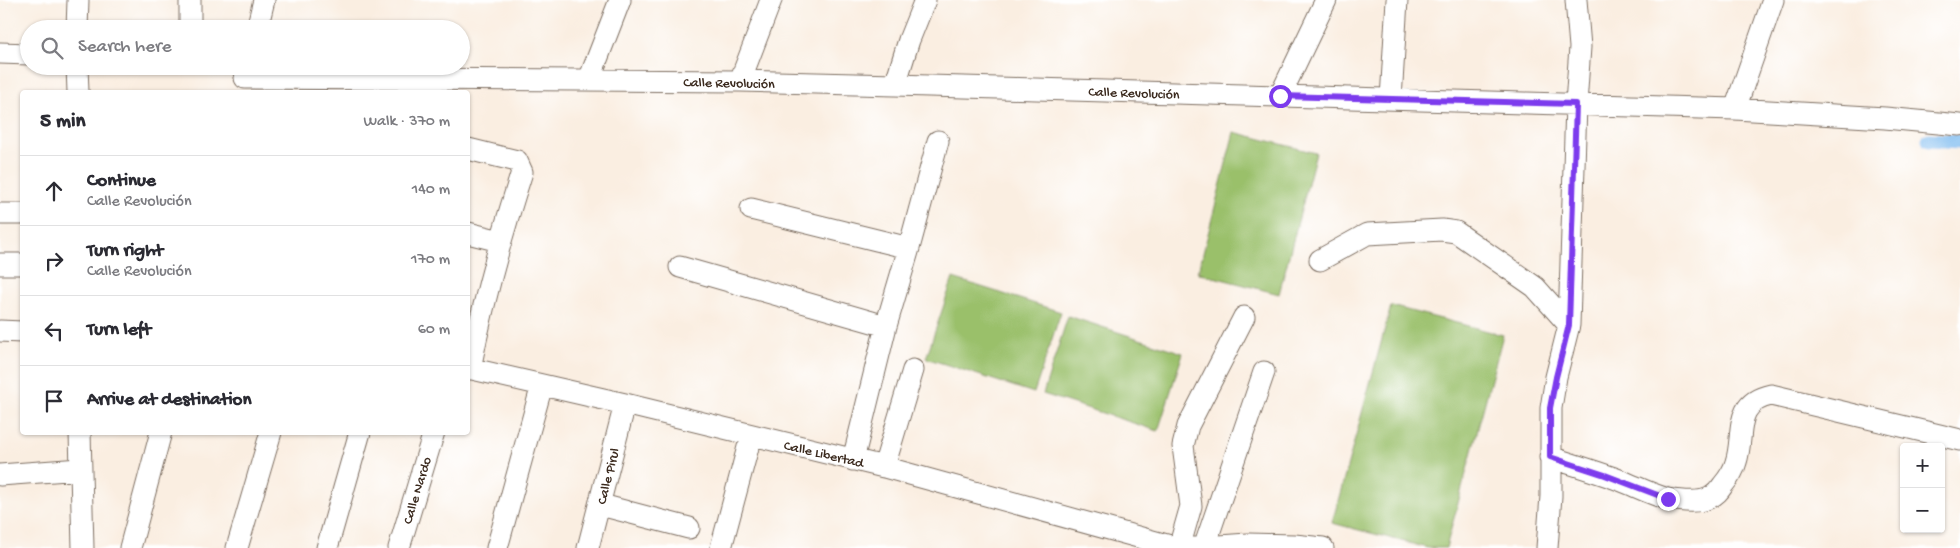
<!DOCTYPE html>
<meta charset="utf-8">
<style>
:root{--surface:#fff;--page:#f7f7f7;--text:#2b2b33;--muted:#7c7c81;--line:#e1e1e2}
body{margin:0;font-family:"Gochi Hand",sans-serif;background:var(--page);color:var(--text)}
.controls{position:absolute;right:15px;bottom:15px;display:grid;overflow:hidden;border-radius:5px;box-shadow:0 1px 4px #0004}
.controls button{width:45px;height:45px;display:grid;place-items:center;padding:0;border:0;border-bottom:1px solid var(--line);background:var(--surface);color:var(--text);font:25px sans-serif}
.stop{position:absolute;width:15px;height:15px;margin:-11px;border:4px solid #7c3aed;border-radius:50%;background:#fff}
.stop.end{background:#7c3aed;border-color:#fff;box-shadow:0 1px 5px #0008}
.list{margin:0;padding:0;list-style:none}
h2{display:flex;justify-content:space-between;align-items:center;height:65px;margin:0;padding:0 20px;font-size:21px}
h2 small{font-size:16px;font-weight:400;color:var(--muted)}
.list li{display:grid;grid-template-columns:32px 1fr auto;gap:15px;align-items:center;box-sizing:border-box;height:70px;padding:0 20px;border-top:1px solid var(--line)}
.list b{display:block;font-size:19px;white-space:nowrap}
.list p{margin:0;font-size:16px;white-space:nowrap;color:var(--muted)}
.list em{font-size:16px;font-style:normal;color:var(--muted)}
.icon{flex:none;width:28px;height:28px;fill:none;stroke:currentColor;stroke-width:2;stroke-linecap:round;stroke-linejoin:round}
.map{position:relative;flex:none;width:1960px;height:548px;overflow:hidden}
.search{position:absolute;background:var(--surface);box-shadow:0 1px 4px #0004;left:20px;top:20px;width:450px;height:55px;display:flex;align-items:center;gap:12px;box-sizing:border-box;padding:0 18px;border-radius:28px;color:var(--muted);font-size:19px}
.panel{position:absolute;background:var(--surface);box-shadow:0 1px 4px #0004;left:20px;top:90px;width:450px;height:345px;border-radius:5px}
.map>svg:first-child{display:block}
</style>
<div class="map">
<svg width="1960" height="548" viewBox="0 0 1960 548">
<rect width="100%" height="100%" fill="#fff"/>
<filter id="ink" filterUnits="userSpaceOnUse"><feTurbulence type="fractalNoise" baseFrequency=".02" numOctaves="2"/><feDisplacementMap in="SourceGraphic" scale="10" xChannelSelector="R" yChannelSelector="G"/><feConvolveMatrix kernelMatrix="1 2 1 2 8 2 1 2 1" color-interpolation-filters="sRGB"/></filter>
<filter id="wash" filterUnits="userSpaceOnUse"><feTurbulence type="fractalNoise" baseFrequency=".0096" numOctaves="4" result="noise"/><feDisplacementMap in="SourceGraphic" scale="20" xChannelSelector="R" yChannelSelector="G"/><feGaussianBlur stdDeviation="1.12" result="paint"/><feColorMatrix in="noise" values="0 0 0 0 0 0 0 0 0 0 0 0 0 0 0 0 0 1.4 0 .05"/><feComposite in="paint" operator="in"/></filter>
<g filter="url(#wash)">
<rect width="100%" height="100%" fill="#faeee1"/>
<path fill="#9ac06b" stroke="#6a7544" d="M1234,132L1316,153L1279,294L1198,273Z
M953,278L1061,312L1034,393L926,358Z
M1391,306L1503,335L1446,548H1428L1332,523Z
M1068,316L1183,353L1158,431L1043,394Z"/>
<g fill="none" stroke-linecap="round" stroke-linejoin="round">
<path stroke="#7cbaef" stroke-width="15" d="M1929,140L1960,142"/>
</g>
</g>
<g filter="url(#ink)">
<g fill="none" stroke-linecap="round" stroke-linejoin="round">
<g stroke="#7e6f62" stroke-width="23">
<path id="minor" d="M190,0V29
M77,29L78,0
M257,29L264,0
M0,53L29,54
M77,66L78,92
M245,78L740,81L895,85L1735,109L1885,118L1960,125
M589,80L620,0
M740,81L771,0
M895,85L909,40L925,0
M1280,96L1326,0
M1391,99L1397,0
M1735,109L1773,0
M468,149L517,161L522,172C501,237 483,302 470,369
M751,209L909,248L886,326L853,460
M0,214H21
M468,233L500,241
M909,248L938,141
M1320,260L1367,234L1442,230L1456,232L1535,287L1569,325
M0,264H22
M680,267L886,326
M0,331L22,332
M468,368L625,404L884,467L1178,548
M80,432L83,548
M1550,457C1574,465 1598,472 1622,481C1637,487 1653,495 1668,499C1680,501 1699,503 1709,498C1716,495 1719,491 1723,485C1728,479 1734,470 1736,462C1745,435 1732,403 1771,395L1960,440
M884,467L913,370
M0,475L80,469
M601,505L689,528
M130,548L161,432
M237,548L271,432
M327,548L360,432
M399,548L434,432
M497,548L542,385
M588,548L625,404
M721,548L751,436
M1179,548L1191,506L1183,446L1188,426L1244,317
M1191,548L1248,544L1294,545L1323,548
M1204,548L1264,372
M1547,548L1551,496V408L1556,377L1569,325L1576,104L1580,47L1576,0"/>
</g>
<use href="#minor" stroke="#fff" stroke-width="21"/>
</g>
</g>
<g fill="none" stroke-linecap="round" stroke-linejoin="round" filter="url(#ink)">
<path stroke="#7c3aed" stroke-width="6" d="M1280,96L1576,104L1569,325L1556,377L1550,408V457L1605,475L1668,499"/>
</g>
<g text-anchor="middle" stroke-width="4" stroke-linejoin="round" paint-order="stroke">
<g font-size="14" fill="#3b2a1e" stroke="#fff">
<text transform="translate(729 82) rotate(1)" y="5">Calle Revolución</text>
<text transform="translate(1134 92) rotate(2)" y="5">Calle Revolución</text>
<text transform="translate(824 453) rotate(13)" y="5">Calle Libertad</text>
<text transform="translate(607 476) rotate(-76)" y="5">Calle Pirul</text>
<text transform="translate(416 490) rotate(-73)" y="5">Calle Nardo</text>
</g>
</g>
</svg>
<div class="controls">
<button>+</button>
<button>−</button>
</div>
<div class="stop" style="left:1280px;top:96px"></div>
<div class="stop end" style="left:1668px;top:499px"></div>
<div class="search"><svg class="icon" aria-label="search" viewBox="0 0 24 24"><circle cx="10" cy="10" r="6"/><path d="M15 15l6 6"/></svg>Search here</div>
<section class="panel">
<h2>5 min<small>Walk · 370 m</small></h2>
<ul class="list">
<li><svg class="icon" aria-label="ahead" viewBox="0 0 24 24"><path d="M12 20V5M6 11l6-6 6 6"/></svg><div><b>Continue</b><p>Calle Revolución</p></div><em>140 m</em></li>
<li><svg class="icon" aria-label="right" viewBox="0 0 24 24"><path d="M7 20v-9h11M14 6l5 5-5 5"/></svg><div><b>Turn right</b><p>Calle Revolución</p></div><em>170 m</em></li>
<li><svg class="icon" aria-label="left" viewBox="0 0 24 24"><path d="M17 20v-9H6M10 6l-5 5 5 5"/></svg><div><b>Turn left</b></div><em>60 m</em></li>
<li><svg class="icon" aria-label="arrive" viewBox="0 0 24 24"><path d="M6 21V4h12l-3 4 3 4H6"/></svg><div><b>Arrive at destination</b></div></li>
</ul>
</section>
</div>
